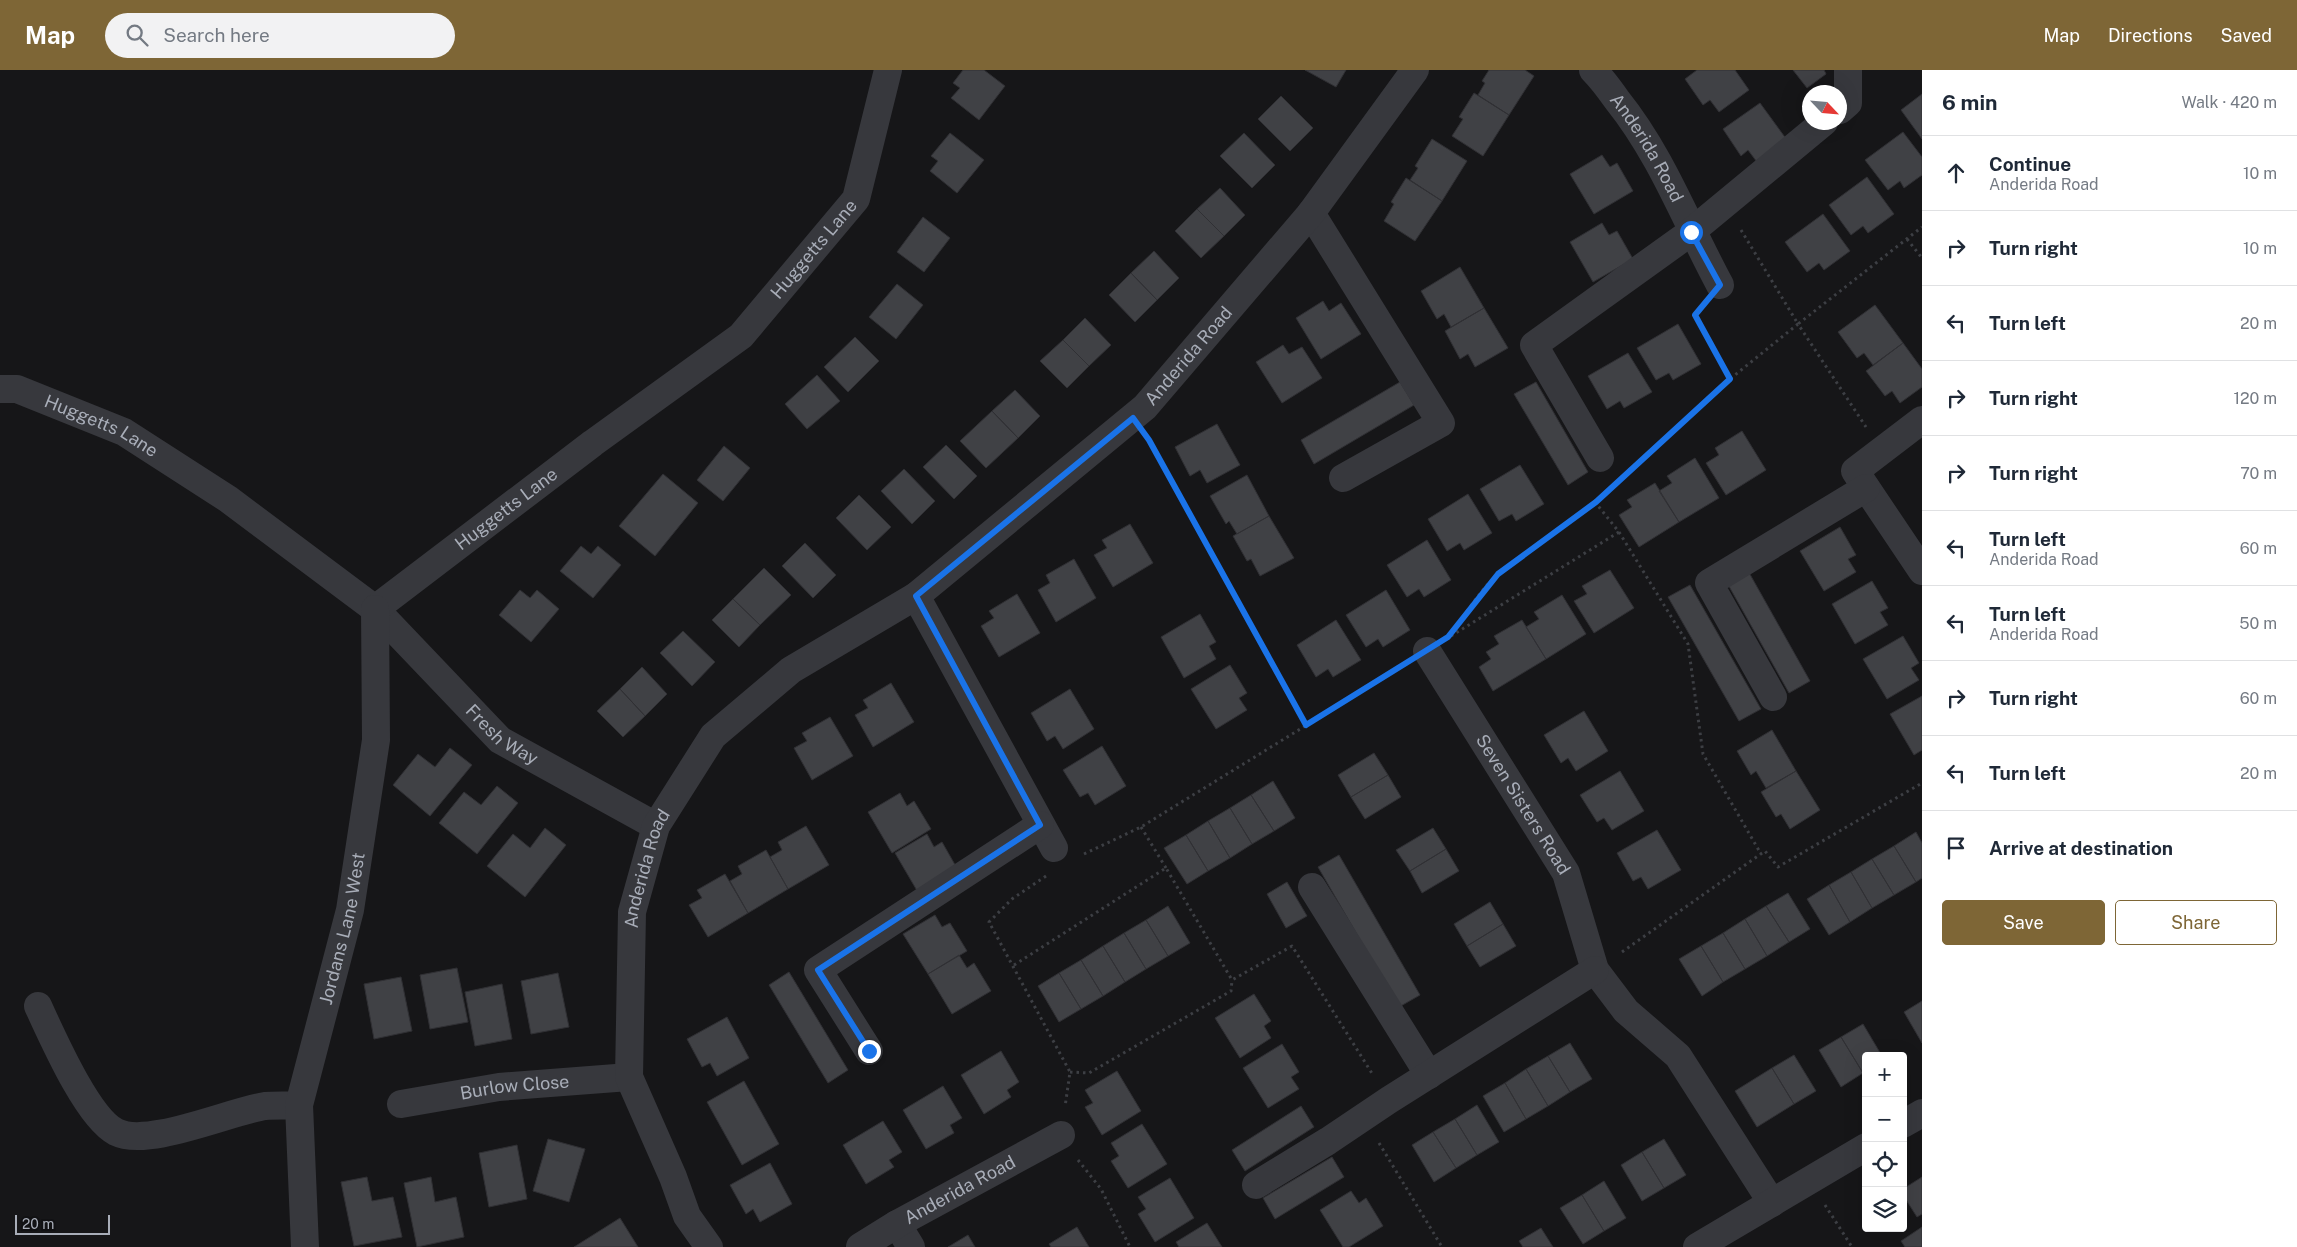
<!DOCTYPE html>
<meta charset="utf-8">
<style>
:root{--surface:#fff;--page:#f2f2f3;--text:#1f2937;--muted:#747a83;--line:#e0e1e3;--accent:#7e6636}
body{margin:0;font-family:"Public Sans",sans-serif;background:var(--page);color:var(--text)}
.controls{position:absolute;right:15px;bottom:15px;display:grid;overflow:hidden;border-radius:5px;box-shadow:0 5px 20px #0002}
.controls button{width:45px;height:45px;display:grid;place-items:center;padding:0;border:0;border-bottom:1px solid var(--line);background:var(--surface);color:var(--text);font:25px sans-serif}
.compass{position:absolute;left:1802px;top:15px;width:45px;height:45px;border-radius:50%;background:var(--surface);box-shadow:0 5px 20px #0002;rotate:116deg}
.scale{position:absolute;left:15px;bottom:12px;width:95px;box-sizing:border-box;padding-left:5px;border:2px solid #a8adb8;border-top:0;font-size:14px;line-height:18px;white-space:nowrap;color:#a8adb8;-webkit-text-stroke:4px #111113;paint-order:stroke}
.stop{position:absolute;width:15px;height:15px;margin:-11px;border:4px solid #1a73e8;border-radius:50%;background:#fff}
.stop.end{background:#1a73e8;border-color:#fff;box-shadow:0 1px 5px #0008}
.list{margin:0;padding:0;list-style:none}
h2{display:flex;justify-content:space-between;align-items:center;height:65px;margin:0;padding:0 20px;font-size:21px}
h2 small{font-size:16px;font-weight:400;color:var(--muted)}
.list li{display:grid;grid-template-columns:32px 1fr auto;gap:15px;align-items:center;box-sizing:border-box;height:75px;padding:0 20px;border-top:1px solid var(--line)}
.list b{display:block;font-size:19px;white-space:nowrap}
.list p{margin:0;font-size:16px;white-space:nowrap;color:var(--muted)}
.list em{font-size:16px;font-style:normal;color:var(--muted)}
.actions{display:flex;gap:10px;padding:15px 20px}
.actions a{flex:1;padding:11px 0;border:1px solid var(--accent);border-radius:5px;text-align:center;font-size:18px;color:var(--accent)}
.actions .main{background:var(--accent);color:#fff}
.icon{flex:none;width:28px;height:28px;fill:none;stroke:currentColor;stroke-width:2;stroke-linecap:round;stroke-linejoin:round}
.map{position:relative;flex:none;width:1922px;height:1177px;overflow:hidden}
header{display:flex;align-items:center;gap:30px;box-sizing:border-box;height:70px;padding:0 25px;background:var(--accent);color:#fff}
header strong{font-size:24px}
nav{display:flex;gap:28px;margin-inline-start:auto;font-size:18px}
.search{width:350px;height:45px;background:var(--page);display:flex;align-items:center;gap:12px;box-sizing:border-box;padding:0 18px;border-radius:28px;color:var(--muted);font-size:19px}
main{display:flex}
aside{flex:1;background:var(--surface)}
.map>svg:first-child{display:block}
</style>
<header>
<strong>Map</strong>
<div class="search"><svg class="icon" aria-label="search" viewBox="0 0 24 24"><circle cx="10" cy="10" r="6"/><path d="M15 15l6 6"/></svg>Search here</div>
<nav><a>Map</a><a>Directions</a><a>Saved</a></nav>
</header>
<main>
<div class="map">
<svg width="1922" height="1177" viewBox="0 0 1922 1177">
<rect width="100%" height="100%" fill="#161618"/>
<path fill="#404145" stroke="#303034" d="M963,0H984L1005,16L979,50L951,28L960,18L953,13Z
M1305,0H1346L1336,17Z
M1489,0H1525L1534,6L1509,45L1478,25L1485,13L1482,11Z
M1697,0H1735L1749,20L1719,42L1710,30L1703,35L1685,9Z
M1793,0H1824L1826,4L1807,18Z
M1474,23L1509,45L1483,86L1452,66L1463,49L1459,47Z
M1922,24V69L1901,40Z
M1281,26L1313,58L1290,81L1258,49Z
M1760,33L1787,70L1757,92L1748,80L1741,86L1723,59Z
M1903,62L1922,87V105L1904,118L1900,111L1888,120L1865,90Z
M950,63L984,90L957,123L930,101L938,91L931,86Z
M1244,63L1275,95L1252,118L1220,86Z
M1432,69L1467,91L1442,131L1410,110L1418,98L1415,96Z
M1602,85L1610,97L1617,93L1633,121L1594,144L1570,104Z
M1867,107L1894,144L1868,163L1863,156L1851,165L1829,135Z
M1406,108L1442,131L1415,171L1384,151L1394,134L1391,132Z
M1220,118L1245,145L1224,166L1197,139Z
M1197,139L1224,166L1201,188L1175,161Z
M1823,144L1850,181L1824,200L1819,193L1807,202L1785,172Z
M923,147L950,168L924,202L897,182Z
M1602,153L1609,165L1617,161L1633,189L1593,212L1570,172Z
M1154,181L1179,208L1157,230L1131,203Z
M1460,197L1484,238L1451,257L1444,244L1437,249L1421,221Z
M1131,203L1157,230L1135,252L1109,225Z
M897,214L923,235L896,269L869,247Z
M1323,231L1329,241L1341,233L1361,264L1321,289L1296,248Z
M1875,235L1903,273L1873,295L1864,283L1857,288L1838,262Z
M1484,238L1508,278L1475,297L1468,284L1460,289L1445,261Z
M1085,248L1111,275L1089,296L1063,270Z
M1678,254L1701,294L1673,310L1669,303L1656,310L1637,278Z
M855,267L879,291L848,322L824,297Z
M1063,270L1089,296L1067,318L1040,291Z
M1903,273L1922,299V317L1900,333L1892,321L1885,326L1866,301Z
M1283,275L1289,284L1302,277L1322,308L1282,333L1256,292Z
M1628,283L1652,322L1624,338L1620,331L1607,339L1588,306Z
M817,305L840,331L807,359L785,334Z
M1400,312L1414,335L1314,394L1301,370Z
M1536,312L1588,402L1568,415L1514,324Z
M1015,320L1040,346L1018,368L992,341Z
M992,341L1018,368L986,398L960,371Z
M1217,354L1240,395L1207,413L1200,400L1190,406L1175,377Z
M1742,361L1766,400L1726,425L1706,393L1719,385L1715,378Z
M946,375L977,406L954,429L923,397Z
M724,376L750,398L723,431L697,410Z
M1695,388L1719,428L1679,452L1659,421L1672,413L1667,406Z
M1520,395L1544,434L1516,451L1512,444L1499,451L1480,419Z
M904,399L935,431L912,454L881,421Z
M663,404L698,433L655,486L619,456Z
M1247,405L1269,446L1237,464L1229,451L1226,454L1210,426Z
M1655,413L1679,452L1639,477L1619,445L1632,437L1627,430Z
M1468,424L1492,463L1464,480L1460,473L1447,481L1428,449Z
M859,425L891,457L867,480L836,448Z
M1269,446L1294,488L1260,506L1251,489L1247,491L1233,466Z
M1130,454L1153,493L1113,517L1094,485L1107,478L1102,470Z
M1840,457L1856,485L1848,489L1856,502L1824,521L1800,481Z
M1427,470L1451,510L1424,527L1419,519L1407,527L1387,495Z
M805,473L836,505L813,528L782,496Z
M581,476L591,484L598,476L621,495L593,528L560,501Z
M1074,489L1096,528L1056,552L1038,520L1050,513L1046,505Z
M764,498L791,525L760,555L733,529Z
M1747,499L1810,611L1789,623L1726,511Z
M1610,500L1634,538L1594,563L1574,531L1587,524L1582,516Z
M1872,511L1888,538L1880,542L1888,555L1855,574L1832,534Z
M1690,515L1761,639L1739,651L1668,527Z
M520,520L530,528L537,520L559,539L531,572L499,545Z
M1386,520L1410,560L1383,577L1378,569L1366,577L1346,545Z
M1017,524L1040,563L999,587L981,556L994,548L989,541Z
M1562,525L1586,564L1546,589L1526,557L1539,549L1534,542Z
M733,529L760,555L739,577L712,550Z
M1200,544L1216,572L1209,576L1216,589L1184,608L1161,567Z
M1336,550L1361,590L1333,607L1328,599L1316,607L1297,575Z
M1522,550L1546,589L1493,621L1479,597L1491,589L1486,582L1499,574L1494,566Z
M683,561L715,592L692,616L660,583Z
M1903,566L1919,593L1911,598L1919,610L1887,629L1863,589Z
M1230,595L1247,623L1239,628L1247,640L1216,659L1191,619Z
M642,597L667,624L645,646L620,619Z
M891,613L914,652L873,677L855,645L868,638L863,630Z
M620,619L645,646L623,667L597,641Z
M1070,619L1094,659L1063,679L1055,666L1047,671L1031,643Z
M1922,626V680L1914,685L1890,644Z
M1584,641L1608,681L1576,701L1568,688L1561,693L1544,665Z
M830,647L853,686L812,710L794,678L807,671L802,663Z
M1772,660L1796,701L1766,718L1756,701L1751,705L1737,681Z
M1102,676L1126,716L1095,735L1088,723L1080,727L1063,700Z
M450,678L472,695L430,746L393,715L418,684L435,697Z
M1374,683L1388,705L1351,727L1338,705Z
M1620,701L1644,741L1612,760L1604,748L1597,752L1580,725Z
M1796,701L1820,740L1790,759L1781,744L1776,747L1761,722Z
M1388,705L1401,727L1365,749L1351,727Z
M1273,711L1295,748L1274,761L1251,725Z
M497,716L518,733L477,784L439,753L464,722L481,735Z
M900,723L907,736L914,731L931,759L892,783L868,742Z
M1251,725L1274,761L1252,774L1230,738Z
M1230,738L1252,774L1230,788L1208,751Z
M1208,751L1230,788L1208,801L1186,765Z
M806,756L829,795L788,819L770,787L782,780L778,772Z
M545,758L566,775L525,827L487,796L513,764L530,778Z
M1433,758L1446,779L1410,801L1396,780Z
M1657,760L1681,800L1648,819L1641,807L1633,811L1617,783Z
M1916,762L1922,773V808L1916,812L1894,776Z
M927,764L934,777L942,772L958,800L919,824L895,783Z
M1186,765L1208,801L1187,814L1164,778Z
M1894,776L1916,812L1894,825L1872,789Z
M1446,779L1459,801L1422,823L1410,801Z
M766,780L788,819L748,843L730,811L742,804L738,796Z
M1339,785L1420,925L1399,937L1318,797Z
M1872,789L1894,825L1872,838L1851,802Z
M1851,802L1872,838L1850,852L1829,815Z
M725,804L748,843L708,867L689,835L702,828L697,820Z
M1287,812L1307,846L1286,858L1267,824Z
M1829,815L1850,852L1829,865L1807,829Z
M1788,823L1810,859L1789,872L1766,836Z
M1490,832L1503,854L1467,876L1454,854Z
M1168,836L1190,873L1168,886L1146,850Z
M1766,836L1789,872L1767,886L1745,849Z
M935,845L942,857L950,853L967,881L928,904L903,864Z
M1745,849L1767,886L1745,899L1723,863Z
M1146,850L1168,886L1146,899L1124,863Z
M1503,854L1516,876L1480,897L1467,876Z
M1124,863L1146,899L1125,912L1103,876Z
M1723,863L1745,899L1723,912L1701,876Z
M1103,876L1125,912L1103,926L1081,890Z
M1701,876L1723,912L1702,926L1679,889Z
M959,885L967,898L974,893L991,921L952,944L928,904Z
M1081,890L1103,926L1081,939L1059,903Z
M457,898L468,952L430,959L420,905Z
M789,902L848,1000L828,1013L769,915Z
M558,903L569,957L531,964L521,911Z
M1059,903L1081,939L1059,952L1038,916Z
M401,907L412,961L374,969L364,914Z
M502,914L512,969L475,976L465,922Z
M1254,924L1271,951L1264,956L1271,968L1240,988L1215,948Z
M1922,931V973L1904,942Z
M727,947L749,988L717,1006L710,993L702,997L687,969Z
M1863,954L1882,986H1866V1002L1863,1003L1841,967Z
M1841,967L1863,1003L1841,1017L1819,980Z
M1570,973L1592,1009L1570,1022L1548,986Z
M1282,974L1299,1002L1291,1007L1299,1019L1268,1038L1243,998Z
M1001,981L1019,1012L1007,1020L1011,1027L984,1044L961,1005Z
M1794,985L1816,1021L1794,1034L1772,998Z
M1548,986L1570,1022L1548,1036L1526,999Z
M1772,998L1794,1034L1757,1057L1735,1021Z
M1526,999L1548,1036L1526,1049L1505,1013Z
M1117,1001L1141,1041L1102,1065L1085,1037L1093,1033L1085,1020Z
M744,1011L779,1074L742,1095L707,1032Z
M1505,1013L1526,1049L1504,1062L1483,1026Z
M943,1016L962,1048L950,1055L954,1063L926,1079L903,1040Z
M1477,1035L1499,1072L1477,1085L1455,1049Z
M1301,1036L1314,1057L1245,1101L1232,1080Z
M1455,1049L1477,1085L1456,1098L1433,1062Z
M883,1051L902,1082L889,1090L894,1097L866,1114L843,1075Z
M1142,1054L1167,1094L1128,1118L1111,1091L1119,1086L1111,1073Z
M1433,1062L1456,1098L1434,1112L1412,1075Z
M548,1069L585,1079L569,1132L533,1121Z
M1664,1069L1686,1105L1664,1118L1642,1082Z
M517,1075L527,1129L489,1137L479,1083Z
M1642,1082L1664,1118L1642,1131L1621,1095Z
M1332,1087L1344,1107L1275,1149L1263,1128Z
M770,1093L792,1134L760,1152L753,1139L746,1144L730,1115Z
M367,1107L372,1131L393,1127L402,1167L354,1176L341,1112Z
M431,1107L435,1132L456,1127L464,1167L417,1177L404,1113Z
M1922,1107V1144L1917,1147L1903,1125V1119Z
M1170,1108L1194,1148L1155,1172L1138,1144L1146,1139L1138,1127Z
M1604,1111L1626,1148L1604,1161L1582,1125Z
M1351,1121L1359,1133L1366,1128L1383,1156L1349,1177H1343L1320,1140Z
M1582,1125L1604,1161L1583,1174L1560,1138Z
M620,1148L638,1177H574Z
M1207,1153L1222,1177H1179L1176,1172Z
M1077,1157L1089,1177H1051L1049,1174Z
M1922,1157V1177H1905L1901,1171Z
M1541,1158L1553,1177H1523L1519,1171Z
M968,1165L975,1177H948Z"/>
<g fill="none" stroke-linecap="round" stroke-linejoin="round">
<path stroke="#3d3f44" stroke-width="3" stroke-dasharray="2.5 4" stroke-linecap="butt" d="M1741,160L1798,254L1922,157
M1907,169L1922,188
M1702,237L1695,245L1730,309
M1150,373L1305,655
M1629,400L1730,309L1798,254L1866,357
M1619,462L1688,574L1703,684L1761,784
M1452,563C1466,543 1481,519 1499,503C1536,473 1578,450 1612,416
M1451,566L1619,462L1595,432
M1141,757L1166,798
M1084,784L1141,757L1401,597
M1046,806L1012,829L989,852L1070,1002L1065,1037
M1622,882L1765,781L1778,797L1922,713
M1014,895L1166,798L1232,910L1292,876L1373,1005
M1070,1002L1089,1003L1231,921L1232,910
M1379,1073L1442,1177
M1078,1090L1101,1119L1130,1177
M1825,1135L1852,1177"/>
<g stroke="#37383d" stroke-width="28">
<path id="s1" d="M1593,0C1602,9 1610,20 1617,30C1662,86 1686,152 1720,215"/>
<path d="M1840,40L1848,33V0"/>
<path d="M1311,143L1441,353L1343,408"/>
<path id="s2" d="M0,319H17L124,362L228,429L375,539L500,670L656,756"/>
<path d="M1922,350L1855,401L1922,501"/>
<path d="M1600,388L1534,275L1691,162L1824,52"/>
<path d="M916,526L1054,778"/>
<path id="s3" d="M375,539L593,373L741,266L856,129L888,0"/>
<path id="s4" d="M1427,581L1566,803L1595,900L1626,941L1678,986L1772,1133"/>
<path d="M1773,627L1709,513L1866,418"/>
<path d="M1312,817L1429,1005"/>
<path d="M38,936C52,966 87,1047 116,1062C148,1078 228,1042 265,1036C276,1035 288,1036 299,1035"/>
<path d="M869,981L818,900L1040,755"/>
<path id="s5" d="M401,1034L499,1017L629,1007"/>
<path d="M1903,1054L1922,1043"/>
<path d="M1256,1115L1328,1071L1389,1030L1595,900"/>
<path d="M897,1154L911,1177"/>
<path id="s6" d="M305,1177L299,1035L350,840L376,670L375,539"/>
<path id="s7" d="M709,1177L687,1146L673,1107L629,1007L632,842L656,756L713,666L791,600L916,526L1145,337L1311,143L1415,0"/>
<path id="s8" d="M860,1177L897,1154L1061,1065"/>
<path d="M1697,1177L1866,1077"/>
</g>
</g>
<g fill="none" stroke-linecap="round" stroke-linejoin="round">
<path stroke="#1a73e8" stroke-width="6" d="M869,981L818,900L1040,755L916,526L1133,348L1149,370L1306,655L1448,567L1498,504L1596,432L1730,309L1695,245L1720,215L1691,162"/>
</g>
<g text-anchor="middle" stroke-width="4.5" stroke-linejoin="round" paint-order="stroke">
<g font-size="18" fill="#a8adb8" stroke="#111113">
<text dy="6" stroke="none"><textPath href="#s1" startOffset="95">Anderida Road</textPath></text>
<text dy="6" stroke="none"><textPath href="#s3" startOffset="570">Huggetts Lane</textPath></text>
<text dy="6" stroke="none"><textPath href="#s7" startOffset="1161">Anderida Road</textPath></text>
<text dy="6" stroke="none"><textPath href="#s2" startOffset="109">Huggetts Lane</textPath></text>
<text dy="6" stroke="none"><textPath href="#s3" startOffset="165">Huggetts Lane</textPath></text>
<text dy="6" stroke="none"><textPath href="#s2" startOffset="619">Fresh Way</textPath></text>
<text dy="6" stroke="none"><textPath href="#s4" startOffset="181">Seven Sisters Road</textPath></text>
<text dy="6" stroke="none"><textPath href="#s7" startOffset="399">Anderida Road</textPath></text>
<text dy="6" stroke="none"><textPath href="#s6" startOffset="324">Jordans Lane West</textPath></text>
<text dy="6" stroke="none"><textPath href="#s5" startOffset="115">Burlow Close</textPath></text>
<text dy="6" stroke="none"><textPath href="#s8" startOffset="115">Anderida Road</textPath></text>
</g>
</g>
</svg>
<div class="controls">
<button>+</button>
<button>−</button>
<button><svg class="icon" aria-label="locate" viewBox="0 0 24 24"><circle cx="12" cy="12" r="6"/><path d="M12 2v4M12 18v4M2 12h4M18 12h4"/></svg></button>
<button><svg class="icon" aria-label="layers" viewBox="0 0 24 24"><path d="M12 4l9 5-9 5-9-5zM3 14l9 5 9-5"/></svg></button>
</div>
<svg class="compass" viewBox="-18 -18 36 36"><path d="M0-13l5 13h-10z" fill="#e53935"/><path d="M0 13l5-13h-10z" fill="#747a83"/></svg>
<div class="scale">20 m</div>
<div class="stop" style="left:1691px;top:162px"></div>
<div class="stop end" style="left:869px;top:981px"></div>
</div>
<aside>
<h2>6 min<small>Walk · 420 m</small></h2>
<ul class="list">
<li><svg class="icon" aria-label="ahead" viewBox="0 0 24 24"><path d="M12 20V5M6 11l6-6 6 6"/></svg><div><b>Continue</b><p>Anderida Road</p></div><em>10 m</em></li>
<li><svg class="icon" aria-label="right" viewBox="0 0 24 24"><path d="M7 20v-9h11M14 6l5 5-5 5"/></svg><div><b>Turn right</b></div><em>10 m</em></li>
<li><svg class="icon" aria-label="left" viewBox="0 0 24 24"><path d="M17 20v-9H6M10 6l-5 5 5 5"/></svg><div><b>Turn left</b></div><em>20 m</em></li>
<li><svg class="icon" aria-label="right" viewBox="0 0 24 24"><path d="M7 20v-9h11M14 6l5 5-5 5"/></svg><div><b>Turn right</b></div><em>120 m</em></li>
<li><svg class="icon" aria-label="right" viewBox="0 0 24 24"><path d="M7 20v-9h11M14 6l5 5-5 5"/></svg><div><b>Turn right</b></div><em>70 m</em></li>
<li><svg class="icon" aria-label="left" viewBox="0 0 24 24"><path d="M17 20v-9H6M10 6l-5 5 5 5"/></svg><div><b>Turn left</b><p>Anderida Road</p></div><em>60 m</em></li>
<li><svg class="icon" aria-label="left" viewBox="0 0 24 24"><path d="M17 20v-9H6M10 6l-5 5 5 5"/></svg><div><b>Turn left</b><p>Anderida Road</p></div><em>50 m</em></li>
<li><svg class="icon" aria-label="right" viewBox="0 0 24 24"><path d="M7 20v-9h11M14 6l5 5-5 5"/></svg><div><b>Turn right</b></div><em>60 m</em></li>
<li><svg class="icon" aria-label="left" viewBox="0 0 24 24"><path d="M17 20v-9H6M10 6l-5 5 5 5"/></svg><div><b>Turn left</b></div><em>20 m</em></li>
<li><svg class="icon" aria-label="arrive" viewBox="0 0 24 24"><path d="M6 21V4h12l-3 4 3 4H6"/></svg><div><b>Arrive at destination</b></div></li>
</ul>
<div class="actions"><a class="main">Save</a><a>Share</a></div>
</aside>
</main>
